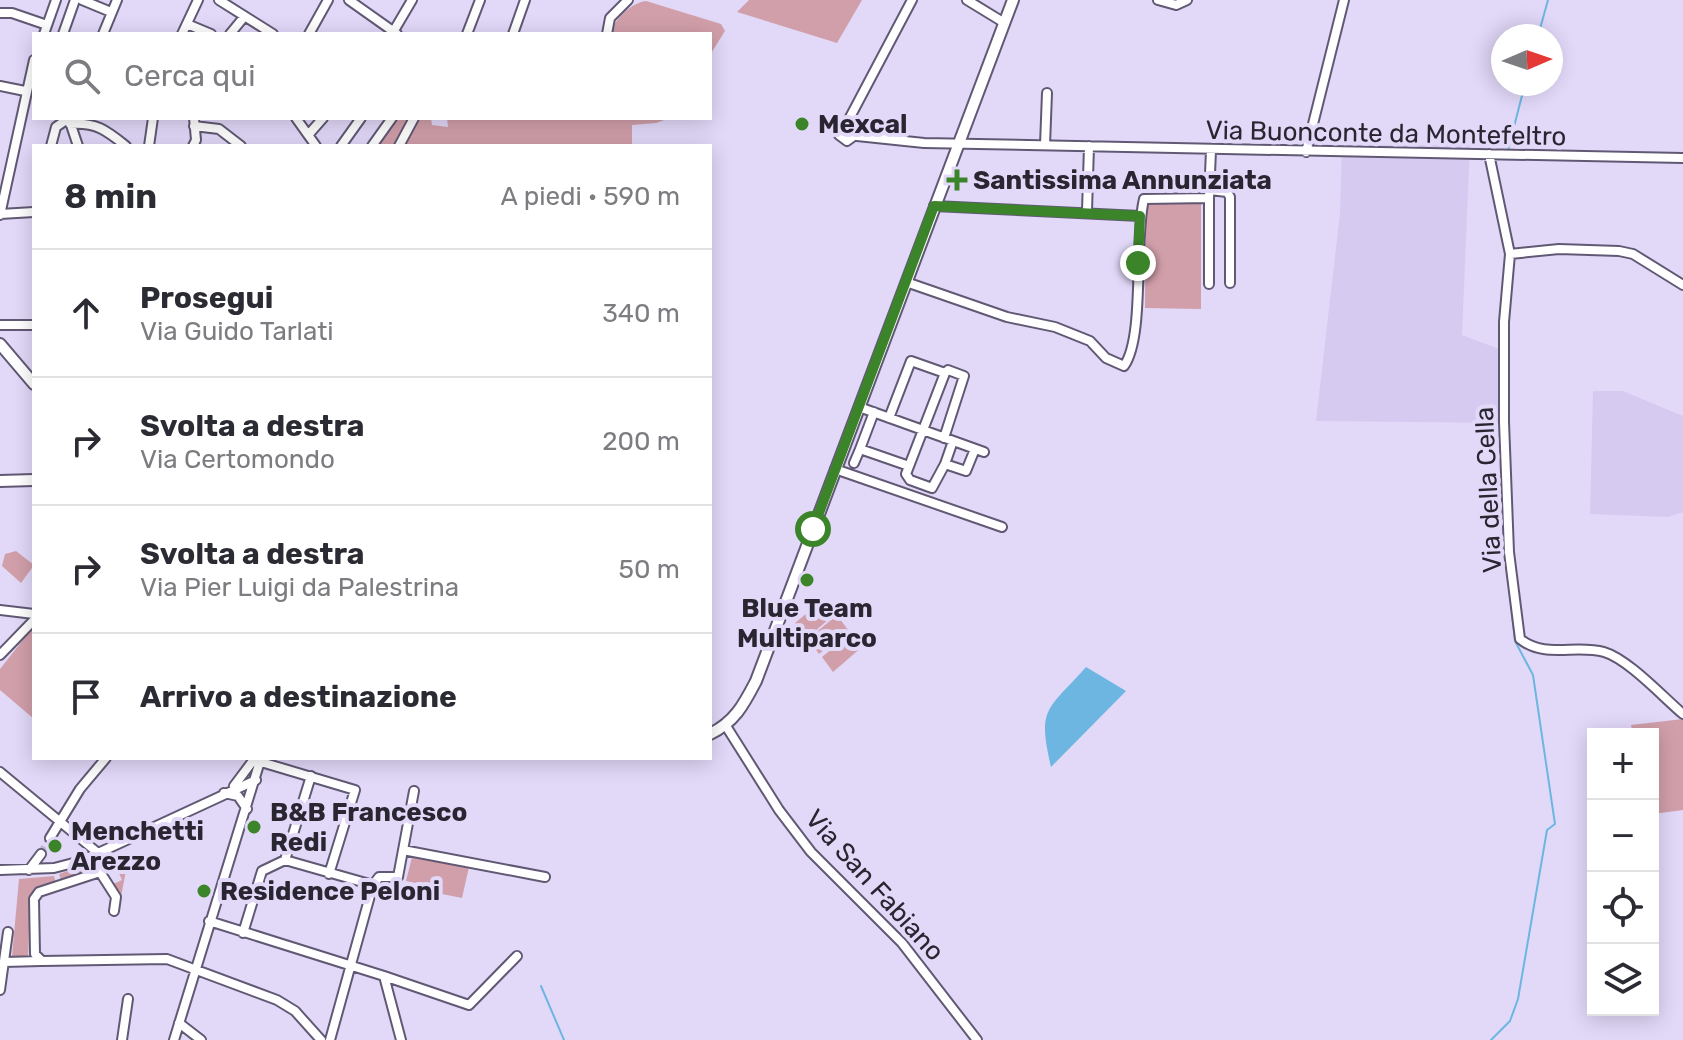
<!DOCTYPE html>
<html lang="it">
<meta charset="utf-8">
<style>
:root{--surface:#fff;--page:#f2f2f3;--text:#2b2b33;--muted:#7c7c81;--line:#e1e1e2}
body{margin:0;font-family:Rubik,sans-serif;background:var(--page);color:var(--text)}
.controls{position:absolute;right:24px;bottom:24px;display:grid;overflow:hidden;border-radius:0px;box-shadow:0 4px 20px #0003}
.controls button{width:72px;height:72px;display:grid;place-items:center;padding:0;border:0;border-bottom:2px solid var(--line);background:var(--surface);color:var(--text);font:40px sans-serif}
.compass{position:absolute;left:1491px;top:24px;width:72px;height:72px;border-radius:50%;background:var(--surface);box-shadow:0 4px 20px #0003;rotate:88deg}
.stop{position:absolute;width:24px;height:24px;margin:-18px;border:6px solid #3c842a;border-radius:50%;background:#fff}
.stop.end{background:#3c842a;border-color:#fff;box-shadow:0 2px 8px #0008}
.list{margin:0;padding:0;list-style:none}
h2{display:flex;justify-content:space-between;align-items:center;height:104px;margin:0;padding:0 32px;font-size:34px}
h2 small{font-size:26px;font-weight:400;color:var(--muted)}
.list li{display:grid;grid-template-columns:52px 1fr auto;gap:24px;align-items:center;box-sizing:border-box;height:128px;padding:0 32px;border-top:2px solid var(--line)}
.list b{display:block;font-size:30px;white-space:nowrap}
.list p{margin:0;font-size:26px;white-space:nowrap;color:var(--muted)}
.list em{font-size:26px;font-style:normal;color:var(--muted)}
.icon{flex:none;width:44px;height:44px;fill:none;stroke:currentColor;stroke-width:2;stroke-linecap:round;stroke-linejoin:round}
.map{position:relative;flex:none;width:1683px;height:1040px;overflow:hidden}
.search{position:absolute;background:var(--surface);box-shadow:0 4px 20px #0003;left:32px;top:32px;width:680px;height:88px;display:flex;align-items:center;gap:20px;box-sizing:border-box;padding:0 28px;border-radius:0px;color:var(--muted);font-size:30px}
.panel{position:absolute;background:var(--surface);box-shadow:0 4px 20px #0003;left:32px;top:144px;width:680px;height:616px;border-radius:0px}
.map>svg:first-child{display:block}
</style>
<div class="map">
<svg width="1683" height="1040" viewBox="0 0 1683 1040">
<rect width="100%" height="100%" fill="#e2d9f9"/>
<path fill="#d6caf1" d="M1342,145H1470L1462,335L1499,349L1505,423L1316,421L1340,213Z
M1593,391H1623L1683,416V512L1668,517L1590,514Z"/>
<path fill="#d19faa" d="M749,0H862L837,43L737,12Z
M646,1L721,24L725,31L710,55V34L611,32C616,18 631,3 646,1Z
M397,118H411L395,146H377Z
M414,118H431L432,125L448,127L447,118H670L656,123L632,125V146H399Z
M1146,201H1201V309L1145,308Z
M16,551L34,565L21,583L2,566L5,554Z
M824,599L836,613L807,638L795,623Z
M837,615L848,630L819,654L808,639Z
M34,626V719L0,690V669Z
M851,633L862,647L833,672L822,657Z
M1683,719V810L1653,814V734H1633L1631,725Z
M119,855L128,860L121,897L113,884L122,880L117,869L107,873L103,868L62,883L59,874L85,865L87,869Z
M412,857L469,867L462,898L422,890L420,884L406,881Z
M54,876L56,884L38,888L30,900L28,958L12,956L19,879Z"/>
<path fill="#6cb6e1" d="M1086,667L1126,691L1051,767C1037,707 1047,711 1086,667Z"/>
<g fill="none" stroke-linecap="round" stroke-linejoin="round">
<path stroke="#6cb6e1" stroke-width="2" d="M1538,36L1548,0
M1508,150L1525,84
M1508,330L1509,316
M1502,480L1504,537
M541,986L564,1040
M1491,1040L1510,1021L1518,999L1547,830L1555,824L1533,675L1515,641L1506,560"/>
<path stroke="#bdb5d1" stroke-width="8" stroke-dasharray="8 4" stroke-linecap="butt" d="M41,854L50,838"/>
<g stroke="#615974" stroke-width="12">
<path id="minor" d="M82,0L111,12
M219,0L273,34
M349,0L397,34
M967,0L1003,22
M1158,0L1176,5L1187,0
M0,13H12L47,25
M187,24L211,34
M44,34L56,0
M63,34L75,0
M103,34L117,0
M182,34L198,0
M230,34L244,17
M309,34L328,0
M392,34L412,0
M467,34L480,0
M513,34L525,0
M607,34L610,18L628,0
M0,86L25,91
M296,118L316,146
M69,119L78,146
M848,121L857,126L858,133L847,141L839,135V126L848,121L912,0
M70,124C96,122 106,130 126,146
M194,126L219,129L241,146
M309,134L323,118
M857,136L924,143L1683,158
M1045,145L1047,93
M51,146L56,127L69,118
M149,146L153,118
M193,146L196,140L194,118
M341,146L361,118
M372,146L392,118
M399,146L414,118
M1306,152L1344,0
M1489,154L1510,254L1504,322V422L1509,552L1520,639C1545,659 1575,644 1604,652C1628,659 1663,697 1683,714
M1210,190L1227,192L1230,197V283
M934,206L1140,216
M1087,211L1089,146
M0,214L34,212
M0,215L34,60
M1510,254L1559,249L1619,251L1633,254L1683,285
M906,282L1007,317L1055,327L1090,341L1106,358L1124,366C1145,337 1134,240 1144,199L1209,198L1211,150
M1209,284V198
M0,325H34
M859,407L984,452
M874,412L860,449L909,466
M889,418L911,361L945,373L906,474L910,480L932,488L945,464
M944,438L964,376L948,370L945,373
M953,441L945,464L966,471L975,449
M854,463L860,449
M835,469L1002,527
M0,610L34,614
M0,655L34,620
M726,726L779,810L811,852L902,943L977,1040
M261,762L355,790L329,874
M0,772L98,853
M234,786L255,758
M224,793L238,796L247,809
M50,838L80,789L106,758
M403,850L545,877
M285,860L373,885
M0,870L54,868L81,861L256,780
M29,870L41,854
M114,911L116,897L100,872L39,892L34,899L35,954L42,961L167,959L277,1000L295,1011L321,1040
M209,921L384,976L401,1040
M243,933L262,871L285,860L311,776
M4,962L41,961
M384,976L469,1005L517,956
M0,990L8,932
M179,1023L201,1040
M122,1040L128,999
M174,1040L261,758
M330,1040L373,885L379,877H398L414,791"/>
</g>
<g stroke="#615974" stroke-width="14">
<path id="major" d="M0,344L34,384
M0,481L34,480
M710,734C735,722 744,704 756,681L1013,0"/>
</g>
<use href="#minor" stroke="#fff" stroke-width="8"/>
<use href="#major" stroke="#fff" stroke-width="10"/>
</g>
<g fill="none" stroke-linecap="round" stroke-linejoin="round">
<path stroke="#3c842a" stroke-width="10" d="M813,529L934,206L1140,216L1138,263"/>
</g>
<g fill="#3c842a" stroke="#e2d9f9" stroke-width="3">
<circle cx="802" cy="124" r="8"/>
<path d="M953 168h8v8h8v8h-8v8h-8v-8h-8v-8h8z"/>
<circle cx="807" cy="580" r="8"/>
<circle cx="254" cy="827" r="8"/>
<circle cx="55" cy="846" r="8"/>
<circle cx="204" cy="891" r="8"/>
</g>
<g text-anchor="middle" stroke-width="8" stroke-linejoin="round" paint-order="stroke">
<g font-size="26" font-weight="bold" fill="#292531" stroke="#e2d9f9" text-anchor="start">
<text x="818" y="133">Mexcal</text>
<text x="973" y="189">Santissima Annunziata</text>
<text x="807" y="617" text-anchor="middle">Blue Team<tspan x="807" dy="30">Multiparco</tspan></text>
<text x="270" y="821">B&amp;B Francesco<tspan x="270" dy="30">Redi</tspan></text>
<text x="71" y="840">Menchetti<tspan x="71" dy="30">Arezzo</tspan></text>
<text x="220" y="900">Residence Peloni</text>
</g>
<g font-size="26" fill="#292531" stroke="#e2d9f9">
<text transform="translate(1386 133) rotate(1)" y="9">Via Buonconte da Montefeltro</text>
<text transform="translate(1488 490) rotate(-93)" y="9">Via della Cella</text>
<text transform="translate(875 885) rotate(48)" y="9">Via San Fabiano</text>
</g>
</g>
</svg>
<div class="controls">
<button>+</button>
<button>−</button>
<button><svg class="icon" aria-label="locate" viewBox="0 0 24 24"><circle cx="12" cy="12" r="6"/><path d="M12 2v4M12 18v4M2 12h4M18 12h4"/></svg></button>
<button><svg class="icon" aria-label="layers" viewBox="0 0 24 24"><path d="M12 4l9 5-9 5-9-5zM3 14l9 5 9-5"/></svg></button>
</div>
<svg class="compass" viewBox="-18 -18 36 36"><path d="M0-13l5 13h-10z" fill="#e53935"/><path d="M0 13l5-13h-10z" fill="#7c7c81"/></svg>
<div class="stop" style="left:813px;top:529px"></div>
<div class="stop end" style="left:1138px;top:263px"></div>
<div class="search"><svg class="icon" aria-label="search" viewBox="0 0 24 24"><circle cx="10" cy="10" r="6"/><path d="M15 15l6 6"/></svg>Cerca qui</div>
<section class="panel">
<h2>8 min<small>A piedi · 590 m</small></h2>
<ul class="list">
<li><svg class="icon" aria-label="ahead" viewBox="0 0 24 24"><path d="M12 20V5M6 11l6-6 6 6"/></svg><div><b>Prosegui</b><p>Via Guido Tarlati</p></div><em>340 m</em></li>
<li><svg class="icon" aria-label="right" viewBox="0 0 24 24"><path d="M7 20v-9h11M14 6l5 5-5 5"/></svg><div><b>Svolta a destra</b><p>Via Certomondo</p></div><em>200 m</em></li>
<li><svg class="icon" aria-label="right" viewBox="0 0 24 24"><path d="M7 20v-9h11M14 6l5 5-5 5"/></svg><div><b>Svolta a destra</b><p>Via Pier Luigi da Palestrina</p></div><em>50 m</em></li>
<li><svg class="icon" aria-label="arrive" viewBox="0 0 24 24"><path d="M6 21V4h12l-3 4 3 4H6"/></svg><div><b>Arrivo a destinazione</b></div></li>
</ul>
</section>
</div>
